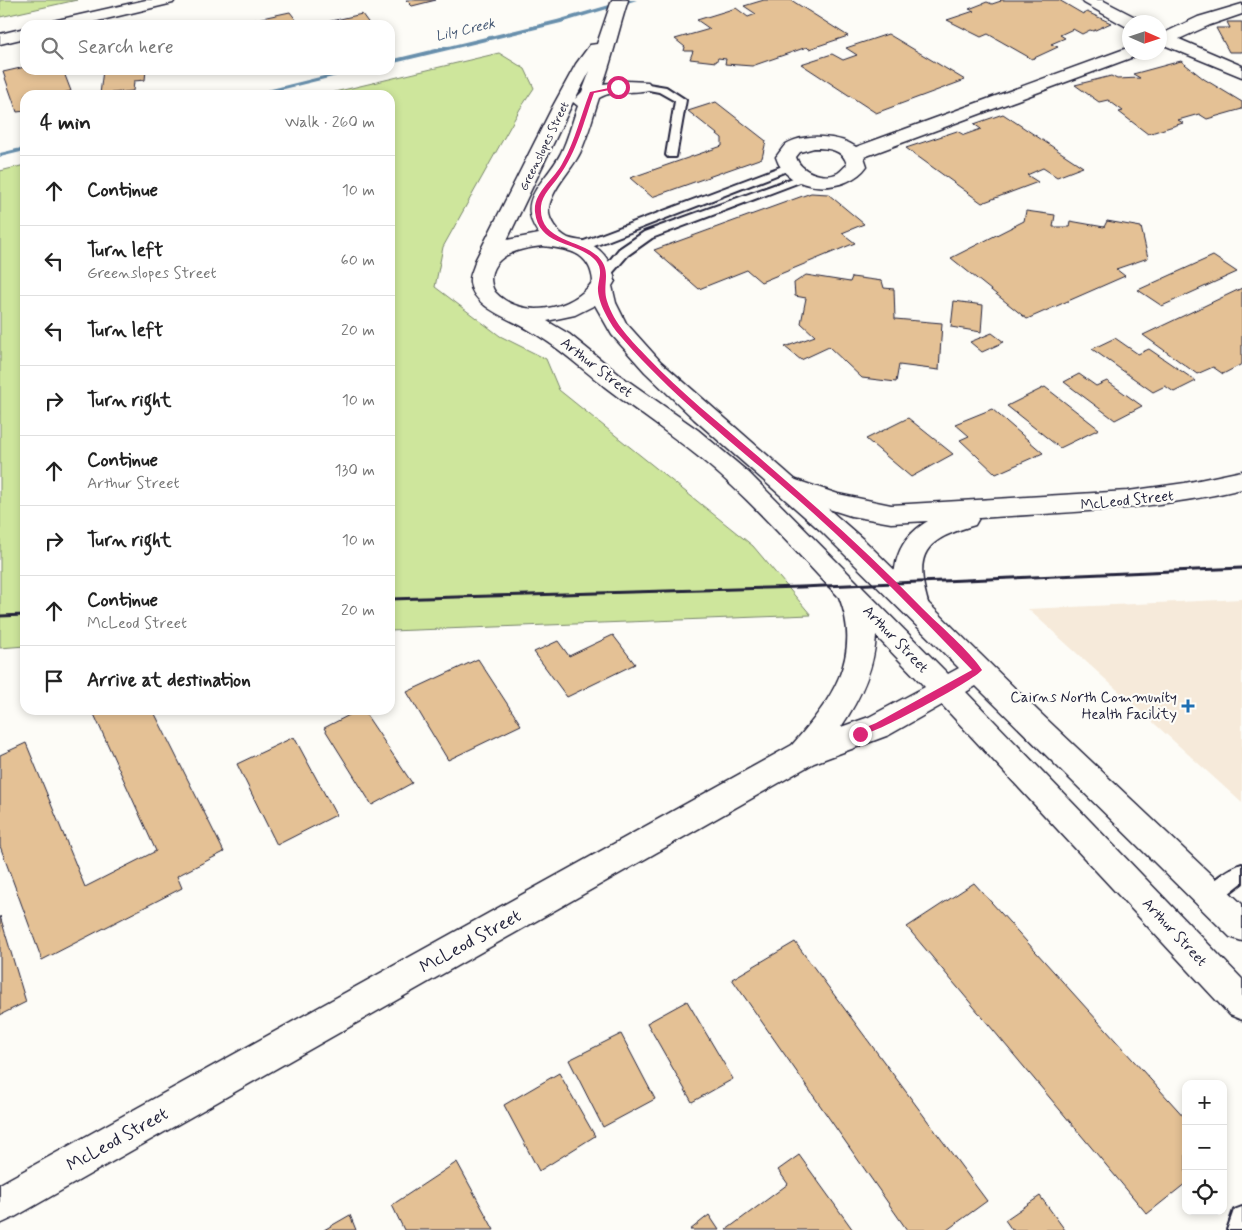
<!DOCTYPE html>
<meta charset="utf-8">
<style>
:root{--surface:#fff;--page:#f2f2f2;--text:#222;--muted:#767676;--line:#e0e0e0}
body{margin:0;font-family:Mynerve,sans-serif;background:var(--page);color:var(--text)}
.controls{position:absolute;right:15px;bottom:15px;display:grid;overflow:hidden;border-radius:10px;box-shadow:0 2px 8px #0003}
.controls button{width:45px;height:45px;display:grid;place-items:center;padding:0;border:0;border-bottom:1px solid var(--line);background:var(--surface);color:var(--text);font:25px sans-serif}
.compass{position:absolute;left:1122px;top:15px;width:45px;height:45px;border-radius:50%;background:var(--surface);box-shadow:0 2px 8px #0003;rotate:93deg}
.stop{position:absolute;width:15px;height:15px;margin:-11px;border:4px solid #db2777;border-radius:50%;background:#fff}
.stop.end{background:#db2777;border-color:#fff;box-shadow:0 1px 5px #0008}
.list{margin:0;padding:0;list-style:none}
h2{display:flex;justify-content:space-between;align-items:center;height:65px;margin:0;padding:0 20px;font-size:21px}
h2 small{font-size:16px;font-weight:400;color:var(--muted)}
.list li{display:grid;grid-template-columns:32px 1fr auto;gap:15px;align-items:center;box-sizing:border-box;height:70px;padding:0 20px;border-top:1px solid var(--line)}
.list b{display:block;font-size:19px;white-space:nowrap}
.list p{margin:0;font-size:16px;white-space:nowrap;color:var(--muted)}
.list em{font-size:16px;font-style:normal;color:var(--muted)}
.icon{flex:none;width:28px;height:28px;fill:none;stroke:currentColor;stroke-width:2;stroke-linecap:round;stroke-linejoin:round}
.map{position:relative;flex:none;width:1242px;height:1230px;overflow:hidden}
.search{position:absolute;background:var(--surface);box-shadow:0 2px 8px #0003;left:20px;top:20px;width:375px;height:55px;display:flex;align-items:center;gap:12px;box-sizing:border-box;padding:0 18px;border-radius:15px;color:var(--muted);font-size:19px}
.panel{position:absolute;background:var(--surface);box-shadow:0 2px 8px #0003;left:20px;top:90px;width:375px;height:625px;border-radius:15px}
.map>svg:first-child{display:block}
</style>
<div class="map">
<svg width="1242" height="1230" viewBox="0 0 1242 1230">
<rect width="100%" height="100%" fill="#fdfcf7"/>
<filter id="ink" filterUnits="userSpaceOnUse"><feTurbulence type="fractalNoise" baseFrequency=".02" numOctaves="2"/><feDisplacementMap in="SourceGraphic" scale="10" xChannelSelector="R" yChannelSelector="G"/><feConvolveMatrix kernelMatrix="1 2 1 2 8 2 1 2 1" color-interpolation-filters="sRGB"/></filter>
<g filter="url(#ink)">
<path fill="#f6eada" d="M1242,599V803L1028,609Z"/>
<path fill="#cee69c" stroke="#78846c" d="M0,0H77L0,17Z
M499,53L525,69L534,88L520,109L443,247L435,287L500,336L546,359L559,390L753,546L811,615L390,631V95H322Z
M25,165V646L0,648V171Z"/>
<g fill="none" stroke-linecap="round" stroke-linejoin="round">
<path fill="#688fac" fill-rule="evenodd" d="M627,0H637L561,23L390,64V60L557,20Z
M348,70H361L260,95H247Z
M25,147V151L0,157V153Z"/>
</g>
<path fill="#e4c195" stroke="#22223b" d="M406,0H436L412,6Z
M764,0H791L848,36L809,49L807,47L752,66L725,64L726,59L718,58L716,62L690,59L693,51H684L685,47L675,39L710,29L697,20L736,8L748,17L756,14L744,6Z
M1000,0H1059L1083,14L1087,12L1111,23L1093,31L1090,30L1082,34L1073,29L1060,35L1065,38L1051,44L1058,47L1032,59L988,34L981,37L947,20L974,11L969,9L987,2L992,4L1001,1Z
M290,12L300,25H250L248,21Z
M362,14L370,25H314Z
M1227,22H1242V52H1229L1216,28H1230Z
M888,34L965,80L876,113L801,64L832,54L843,60L857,55L846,48Z
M1181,61L1204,79L1242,102V109L1207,119L1199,114L1178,120L1183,123L1148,134L1119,112L1123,111L1108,100L1099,102L1075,85L1111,76L1117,79L1140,78L1133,74Z
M25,67V70H63L71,91L54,95H25V111L17,112L3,72Z
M103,70H146L145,80L134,81L133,91L100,94Z
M716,102L766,141L762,158L652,197L630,178L722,146V138L688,111Z
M1003,114L1083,167L1057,177L1043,168L1027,175L1038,182L982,203L906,148L957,131L964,135L981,129L974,124Z
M811,193L828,194L864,224L842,233L855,243L761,282L747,270L699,289L654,250Z
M1026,211L1055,215L1053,227H1069L1070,221L1104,227L1107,221L1141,227L1148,258L1116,269L1125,276L1027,319L951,258L1024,221Z
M1213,256L1237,272L1162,306L1138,290Z
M806,275L850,282L852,277L882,281L884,288L894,289L895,319L942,323L939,370L899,365L896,382L862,378L829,347L801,360L785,347L815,336L801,323L806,298L795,296L794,283Z
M1242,288V364L1223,374L1213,367L1197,374L1143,335Z
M954,301L983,305L981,332L951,327Z
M992,333L1004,342L982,352L970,342Z
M1115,338L1138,354L1149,349L1196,381L1174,392L1165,386L1153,392L1092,349Z
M1079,374L1096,386L1107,381L1142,406L1115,420L1064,382Z
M1045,387L1099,429L1060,448L1007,406Z
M992,409L1043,453L996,474L960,440L969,436L955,424Z
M908,418L953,454L911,477L866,439Z
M613,635L635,664L567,697L534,652L558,641L569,656Z
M478,659L521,725L448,760L407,692Z
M97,710H153L224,852L177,876L182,888L42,960L0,846V755L26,743L85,887L156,851L93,712Z
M359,710H363L412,783L372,805L324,728Z
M294,737L336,815L277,845L237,764Z
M974,883L1186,1119V1183L1147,1214L907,927Z
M0,916L26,1002L0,1015Z
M795,942L987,1201L947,1230H907L732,979Z
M687,1001L733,1079L692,1102L647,1023Z
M621,1034L655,1099L603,1127L569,1060Z
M559,1073L595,1136L539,1171L504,1105Z
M799,1155L853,1230H726L788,1184L778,1170Z
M457,1162L494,1230H404L392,1205Z
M1040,1196L1065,1230H1012L1005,1220Z
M350,1215L356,1230H324Z
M709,1215L719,1230H690Z"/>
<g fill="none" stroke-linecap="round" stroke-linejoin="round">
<g stroke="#22223b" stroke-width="4">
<path id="service" d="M642,83L666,87L686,100L676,157H668L666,155L675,101L659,92L638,88L637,86Z
M788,164L792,165L794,167L792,169L584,250H576L574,247L576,244Z
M804,174L810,177L808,179L652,238L628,255L608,278L604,279L598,275L619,249L644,232Z
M1242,864V883L1219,901L1212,904L1205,901L1202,895C1208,882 1229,868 1242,864Z
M1242,1207V1230H1227L1234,1210Z"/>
</g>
<g stroke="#22223b" stroke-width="3">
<path id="minor" d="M146,0H175L173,3L81,25H51L53,21Z
M1082,0H1102L1137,18L1139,22H1130V27L1125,26L1084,3Z
M1242,4V14L1210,25L1179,39L1242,66V77L1164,45L1160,46V32L1164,33L1198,17Z
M25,28V38L0,44V34Z
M1130,47V52H1138L1136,56L864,157L867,166C847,195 787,194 776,157C779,153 783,147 786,144C804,133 839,135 856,147ZM814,148C827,148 844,149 847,165C844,167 841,171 838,173C824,180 800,172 796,157L800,152Z
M1242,471V489C1155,510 1068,512 979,518L975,525C924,540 913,553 929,606L925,613L915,616L905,613C886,579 893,541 928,521L891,523L851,516L791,497L778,492L774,486L778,480L787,477L838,494L891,505L1128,491L1185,483Z"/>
</g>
<g stroke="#22223b" stroke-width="3">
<path id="tertiary" d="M612,0H628C619,28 613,56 603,84L626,81L648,82L651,86L648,90C632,94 614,89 599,98C593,116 588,136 580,153C571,171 553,187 549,207C547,219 557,232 568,238C573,240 579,240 583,241C602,248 612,261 615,281L612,286L616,303L626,323L661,362L865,541L1038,711L1242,904V941L1230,937L976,686L966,692L1242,979V1020L1230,1015L942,705L889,735L814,763L13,1218L0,1224V1184L792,745C831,701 863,657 839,597C803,560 769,520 731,485C692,448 647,419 605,387C580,367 557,346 529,330C511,319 472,307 470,282C469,274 475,267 475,261L553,106L576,64L590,45L597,44ZM590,71L582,92L575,99ZM573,102L578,106C572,122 568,139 561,153C545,184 514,199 539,234L507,240ZM543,246C568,249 590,252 593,281C573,311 521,320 495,292C492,288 491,282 491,277C494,253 524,248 543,246ZM595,305L612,335L645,372L694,419L821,531L959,668L948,674L749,473L698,430L621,376L569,334L547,321L575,315ZM876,636L925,687L869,717L841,727C860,699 874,670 876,636Z"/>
</g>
<use href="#service" fill="#fdfcf7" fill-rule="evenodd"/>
<use href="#minor" fill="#fdfcf7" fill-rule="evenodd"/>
<use href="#tertiary" fill="#fdfcf7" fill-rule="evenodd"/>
<path stroke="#22223b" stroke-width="3" d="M390,599L801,587L1242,568
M0,616L25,615"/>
</g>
</g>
<path fill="#db2777" d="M618,86L620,88L594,93C584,121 577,152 559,176C553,185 542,195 541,206C538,244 585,238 601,260C611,273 602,286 607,301C614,324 632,341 648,358C680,392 718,422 754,453C812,503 869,553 922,608C939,625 970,651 982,670C975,680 866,739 857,736V731L876,723L972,670C920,616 868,562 812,512C747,453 673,399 616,331C608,320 597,301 598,287C599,278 603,270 596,261C578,240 539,248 535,212C533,192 555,179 563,162C575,141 581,115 590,92Z"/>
<path fill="#1f6fb2" stroke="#fdfcf7" stroke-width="2" d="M1185.5 698.5h5v5h5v5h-5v5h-5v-5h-5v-5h5z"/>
<g text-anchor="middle" stroke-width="4.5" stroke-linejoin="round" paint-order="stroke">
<g font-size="12" fill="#22223b" stroke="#fdfcf7">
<text transform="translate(544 146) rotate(-64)" y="4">Greenslopes Street</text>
</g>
<g font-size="14" font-style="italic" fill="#455874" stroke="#fdfcf7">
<text transform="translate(465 29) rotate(-13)" y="5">Lily Creek</text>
</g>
<g font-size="15" fill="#22223b" stroke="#fdfcf7">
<text transform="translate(597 367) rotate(38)" y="5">Arthur Street</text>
<text transform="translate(1127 500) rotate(-6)" y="5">McLeod Street</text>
<text transform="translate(896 639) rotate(46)" y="5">Arthur Street</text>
<text transform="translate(1175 932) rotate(47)" y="5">Arthur Street</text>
</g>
<g font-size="15" fill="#22223b" stroke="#fdfcf7" text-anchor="end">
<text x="1177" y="702">Cairns North Community<tspan x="1177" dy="17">Health Facility</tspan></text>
</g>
<g font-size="18" fill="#22223b" stroke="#fdfcf7">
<text transform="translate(470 941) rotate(-29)" y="6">McLeod Street</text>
<text transform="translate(117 1139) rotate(-29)" y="6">McLeod Street</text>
</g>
</g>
</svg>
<div class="controls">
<button>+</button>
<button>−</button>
<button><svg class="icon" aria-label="locate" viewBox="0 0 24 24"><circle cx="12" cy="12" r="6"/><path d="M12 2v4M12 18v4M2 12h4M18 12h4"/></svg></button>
</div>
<svg class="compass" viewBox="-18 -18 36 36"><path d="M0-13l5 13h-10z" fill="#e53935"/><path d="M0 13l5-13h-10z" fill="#767676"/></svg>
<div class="stop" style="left:618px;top:87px"></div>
<div class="stop end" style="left:860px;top:734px"></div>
<div class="search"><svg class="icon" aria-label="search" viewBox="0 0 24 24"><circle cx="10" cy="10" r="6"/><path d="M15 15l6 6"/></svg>Search here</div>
<section class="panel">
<h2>4 min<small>Walk · 260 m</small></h2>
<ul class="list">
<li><svg class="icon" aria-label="ahead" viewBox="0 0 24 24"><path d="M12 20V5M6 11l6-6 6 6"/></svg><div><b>Continue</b></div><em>10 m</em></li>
<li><svg class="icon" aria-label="left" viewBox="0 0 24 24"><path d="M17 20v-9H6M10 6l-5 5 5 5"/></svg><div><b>Turn left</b><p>Greenslopes Street</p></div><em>60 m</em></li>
<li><svg class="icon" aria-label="left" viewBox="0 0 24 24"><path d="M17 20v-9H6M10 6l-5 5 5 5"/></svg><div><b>Turn left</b></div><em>20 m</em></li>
<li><svg class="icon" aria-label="right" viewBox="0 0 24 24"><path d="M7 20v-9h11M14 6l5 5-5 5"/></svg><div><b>Turn right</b></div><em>10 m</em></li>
<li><svg class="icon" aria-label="ahead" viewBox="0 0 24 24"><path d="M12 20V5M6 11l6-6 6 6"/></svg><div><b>Continue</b><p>Arthur Street</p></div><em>130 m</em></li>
<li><svg class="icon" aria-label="right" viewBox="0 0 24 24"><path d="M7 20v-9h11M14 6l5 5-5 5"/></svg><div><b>Turn right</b></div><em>10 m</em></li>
<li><svg class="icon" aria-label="ahead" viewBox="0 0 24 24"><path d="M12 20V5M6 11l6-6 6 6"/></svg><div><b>Continue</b><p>McLeod Street</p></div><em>20 m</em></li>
<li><svg class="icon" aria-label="arrive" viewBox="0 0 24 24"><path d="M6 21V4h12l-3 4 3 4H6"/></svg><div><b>Arrive at destination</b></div></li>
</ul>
</section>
</div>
